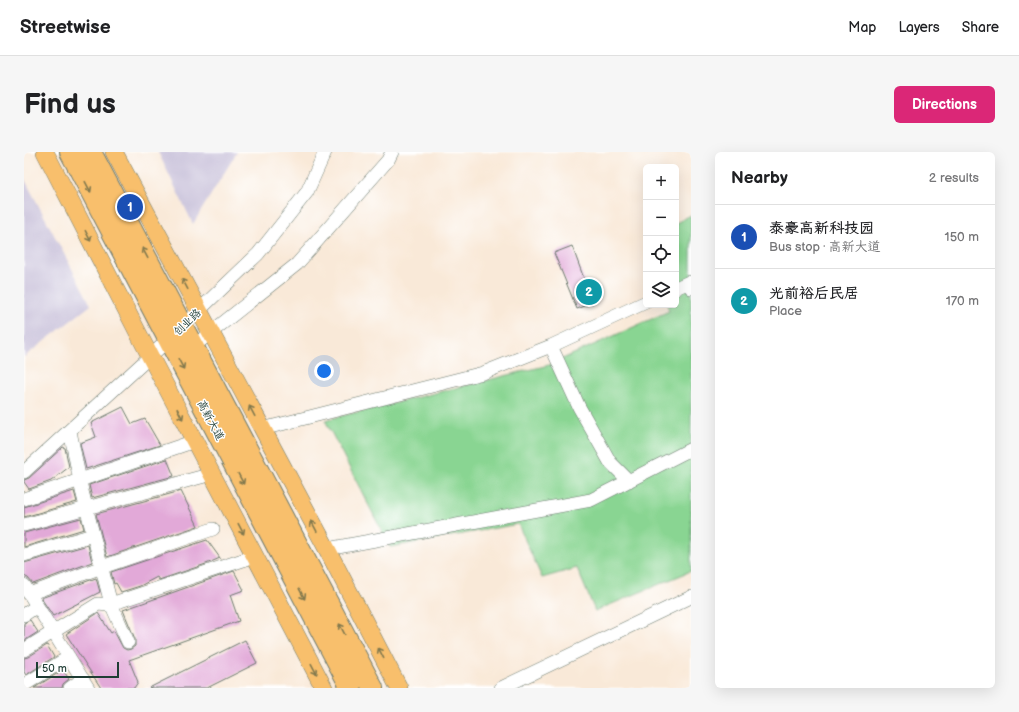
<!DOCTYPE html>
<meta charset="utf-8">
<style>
:root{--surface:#fff;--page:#f6f6f6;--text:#202124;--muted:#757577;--line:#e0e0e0;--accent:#db2777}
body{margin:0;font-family:"Balsamiq Sans","LXGW WenKai TC",sans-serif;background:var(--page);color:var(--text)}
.controls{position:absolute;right:12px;top:12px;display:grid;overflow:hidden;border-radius:6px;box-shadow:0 4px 16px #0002}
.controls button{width:36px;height:36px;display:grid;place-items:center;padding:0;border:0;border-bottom:1px solid var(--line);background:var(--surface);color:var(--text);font:20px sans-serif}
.scale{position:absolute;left:12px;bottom:10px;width:83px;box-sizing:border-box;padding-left:4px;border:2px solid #1f3d34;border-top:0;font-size:11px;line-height:14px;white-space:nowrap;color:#1f3d34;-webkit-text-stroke:3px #fff;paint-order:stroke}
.you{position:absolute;left:300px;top:219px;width:14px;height:14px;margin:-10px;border:3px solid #fff;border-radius:50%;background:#1a73e8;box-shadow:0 0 0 6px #1a73e833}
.badge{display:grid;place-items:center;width:26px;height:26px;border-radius:50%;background:var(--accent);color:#fff;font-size:13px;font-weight:700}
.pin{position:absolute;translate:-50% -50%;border:2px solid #fff;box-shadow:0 1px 4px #0006}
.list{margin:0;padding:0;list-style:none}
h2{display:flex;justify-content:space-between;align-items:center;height:52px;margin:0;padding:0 16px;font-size:17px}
h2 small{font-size:13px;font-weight:400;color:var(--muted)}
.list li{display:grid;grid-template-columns:26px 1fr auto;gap:12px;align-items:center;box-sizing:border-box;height:64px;padding:0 16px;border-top:1px solid var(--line)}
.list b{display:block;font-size:15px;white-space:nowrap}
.list p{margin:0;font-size:13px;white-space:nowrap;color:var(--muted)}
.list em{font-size:13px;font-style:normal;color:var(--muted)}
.icon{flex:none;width:22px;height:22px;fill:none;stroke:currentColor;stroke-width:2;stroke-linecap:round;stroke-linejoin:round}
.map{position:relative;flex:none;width:667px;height:536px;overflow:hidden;border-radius:6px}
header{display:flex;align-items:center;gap:24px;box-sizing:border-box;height:56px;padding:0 20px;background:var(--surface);border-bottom:1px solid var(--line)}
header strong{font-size:19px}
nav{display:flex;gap:22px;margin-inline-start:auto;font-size:14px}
.intro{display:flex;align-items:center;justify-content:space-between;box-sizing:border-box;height:96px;padding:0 24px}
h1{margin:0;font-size:28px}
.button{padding:10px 18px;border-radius:6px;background:var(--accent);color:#fff;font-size:14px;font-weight:700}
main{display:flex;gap:24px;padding:0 24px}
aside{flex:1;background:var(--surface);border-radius:6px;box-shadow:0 4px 16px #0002}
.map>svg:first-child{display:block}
</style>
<header>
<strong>Streetwise</strong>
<nav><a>Map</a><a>Layers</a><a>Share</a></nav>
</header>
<div class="intro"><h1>Find us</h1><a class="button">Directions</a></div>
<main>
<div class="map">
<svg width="667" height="536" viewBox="0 0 667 536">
<rect width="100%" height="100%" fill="#fff"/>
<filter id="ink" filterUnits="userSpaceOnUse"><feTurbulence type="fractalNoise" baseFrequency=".025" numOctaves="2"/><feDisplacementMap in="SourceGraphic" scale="8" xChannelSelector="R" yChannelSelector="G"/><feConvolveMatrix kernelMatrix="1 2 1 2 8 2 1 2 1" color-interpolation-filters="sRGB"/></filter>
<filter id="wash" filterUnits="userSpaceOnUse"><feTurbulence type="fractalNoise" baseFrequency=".012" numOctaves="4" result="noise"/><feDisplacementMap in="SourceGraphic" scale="16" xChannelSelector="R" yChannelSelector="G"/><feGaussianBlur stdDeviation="0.9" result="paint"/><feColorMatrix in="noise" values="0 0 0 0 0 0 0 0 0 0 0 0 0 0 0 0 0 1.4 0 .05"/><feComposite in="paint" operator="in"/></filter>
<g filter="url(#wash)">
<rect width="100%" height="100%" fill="#f9e9d8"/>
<path fill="#c7c0d9" d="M134,0H213L169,72Z
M0,26L67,153L0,205Z"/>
<path fill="#89d592" stroke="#548963" d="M667,63V419L571,459L553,416L518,426L494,372L366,395L301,268L525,213L645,159L643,153H652V71Z"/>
<g id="blocks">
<path fill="#e2a9d8" d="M548,94L569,151L553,157L530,101Z
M99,255L108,272L121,267L136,293L62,317L56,291L72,285L67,271Z
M39,295L41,296L45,315L27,329L5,337L0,330V328L5,326Z
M143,307L150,324L68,346L65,333Z
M50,339L53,350L0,365V355Z
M157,339L174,374L83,405L72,362Z
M57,366L60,377L0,395V381Z
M183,388L196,406L182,412L135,428L133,425L116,434L97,440L92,431L90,432L87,420Z
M64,393L68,410L9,432L4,426L0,424V411Z
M210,419L220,438L206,443L215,469L105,508L114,530L110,536H77L42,482L74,461L87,481L90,479L99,496L103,498L107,497L111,494V487L99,458Z
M72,426L76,440L29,464L17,446Z
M6,468L14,480L0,489V471Z
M221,488L233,511L183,536H125Z
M23,493L30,505L2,523L0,520V506L4,505Z
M39,518L45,527L39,532L38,536H10Z"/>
</g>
</g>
<g filter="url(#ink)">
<use href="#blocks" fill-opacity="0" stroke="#6b796d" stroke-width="1"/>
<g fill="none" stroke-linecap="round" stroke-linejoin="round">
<g stroke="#6b796d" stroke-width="14">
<path id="minor" d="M652,136L665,130L667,136
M170,194L273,112L364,8L368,0
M527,194L555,255L586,310L605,329
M238,277L459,221L527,194L622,150
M46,279L58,339L87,452L104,490
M0,320L144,188L234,102L283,40L301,0
M0,347L171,289
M0,373L188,322
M303,397L567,348L667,297
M0,403L69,383
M0,433L64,536
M5,442L78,415L189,377
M0,463L13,454
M0,498L74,452L84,453L231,404
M0,533L45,505
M46,536L59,527
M477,536L667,445"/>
</g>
<g stroke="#6b796d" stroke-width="18">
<path id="major" d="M21,0L126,204L300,536
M90,0L303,397L375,536"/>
</g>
<g stroke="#6b796d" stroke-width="22">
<path id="highway" d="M46,0L327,536
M67,0L349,536"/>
</g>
<use href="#minor" stroke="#fff" stroke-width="13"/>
<use href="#major" stroke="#f8bf6c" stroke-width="17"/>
<use href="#highway" stroke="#f8bf6c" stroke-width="20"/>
</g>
<defs><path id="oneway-shaft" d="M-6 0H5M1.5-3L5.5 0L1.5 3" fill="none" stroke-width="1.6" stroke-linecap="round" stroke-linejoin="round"/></defs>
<g stroke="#81784d">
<use href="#oneway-shaft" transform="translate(64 35) rotate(62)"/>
<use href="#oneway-shaft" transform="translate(64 84) rotate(63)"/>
<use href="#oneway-shaft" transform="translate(121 101) rotate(-118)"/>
<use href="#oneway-shaft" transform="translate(161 132) rotate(-118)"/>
<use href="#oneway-shaft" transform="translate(157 212) rotate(62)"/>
<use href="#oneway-shaft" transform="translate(228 259) rotate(-118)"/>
<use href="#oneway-shaft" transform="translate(156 262) rotate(62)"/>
<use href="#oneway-shaft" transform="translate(217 327) rotate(62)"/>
<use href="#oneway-shaft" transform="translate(290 374) rotate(-118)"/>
<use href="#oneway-shaft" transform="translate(217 377) rotate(62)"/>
<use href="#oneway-shaft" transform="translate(278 442) rotate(62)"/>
<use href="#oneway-shaft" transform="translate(318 477) rotate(-118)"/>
<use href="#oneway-shaft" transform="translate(357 501) rotate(-117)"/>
<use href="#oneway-shaft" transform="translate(290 517) rotate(62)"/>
</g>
</g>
<g text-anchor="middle" stroke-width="3" stroke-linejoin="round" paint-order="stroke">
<g font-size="11" fill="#1f3d34" stroke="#fff">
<text transform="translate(163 170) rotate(-44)" y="4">创业路</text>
<text transform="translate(187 268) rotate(62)" y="4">高新大道</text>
</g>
</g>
</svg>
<div class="controls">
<button>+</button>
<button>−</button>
<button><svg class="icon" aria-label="locate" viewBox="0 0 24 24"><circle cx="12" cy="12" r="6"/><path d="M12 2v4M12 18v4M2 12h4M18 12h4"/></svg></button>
<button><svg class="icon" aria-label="layers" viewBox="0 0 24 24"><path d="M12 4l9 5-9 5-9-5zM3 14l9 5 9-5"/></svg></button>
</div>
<div class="scale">50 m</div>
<div class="you"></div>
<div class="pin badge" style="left:106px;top:55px;background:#1a4fb4">1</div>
<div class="pin badge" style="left:565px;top:140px;background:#0f9aa8">2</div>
</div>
<aside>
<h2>Nearby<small>2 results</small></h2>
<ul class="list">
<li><span class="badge" style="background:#1a4fb4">1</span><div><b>泰豪高新科技园</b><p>Bus stop · 高新大道</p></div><em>150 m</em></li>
<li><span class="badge" style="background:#0f9aa8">2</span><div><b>光前裕后民居</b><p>Place</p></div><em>170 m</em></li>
</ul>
</aside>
</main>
